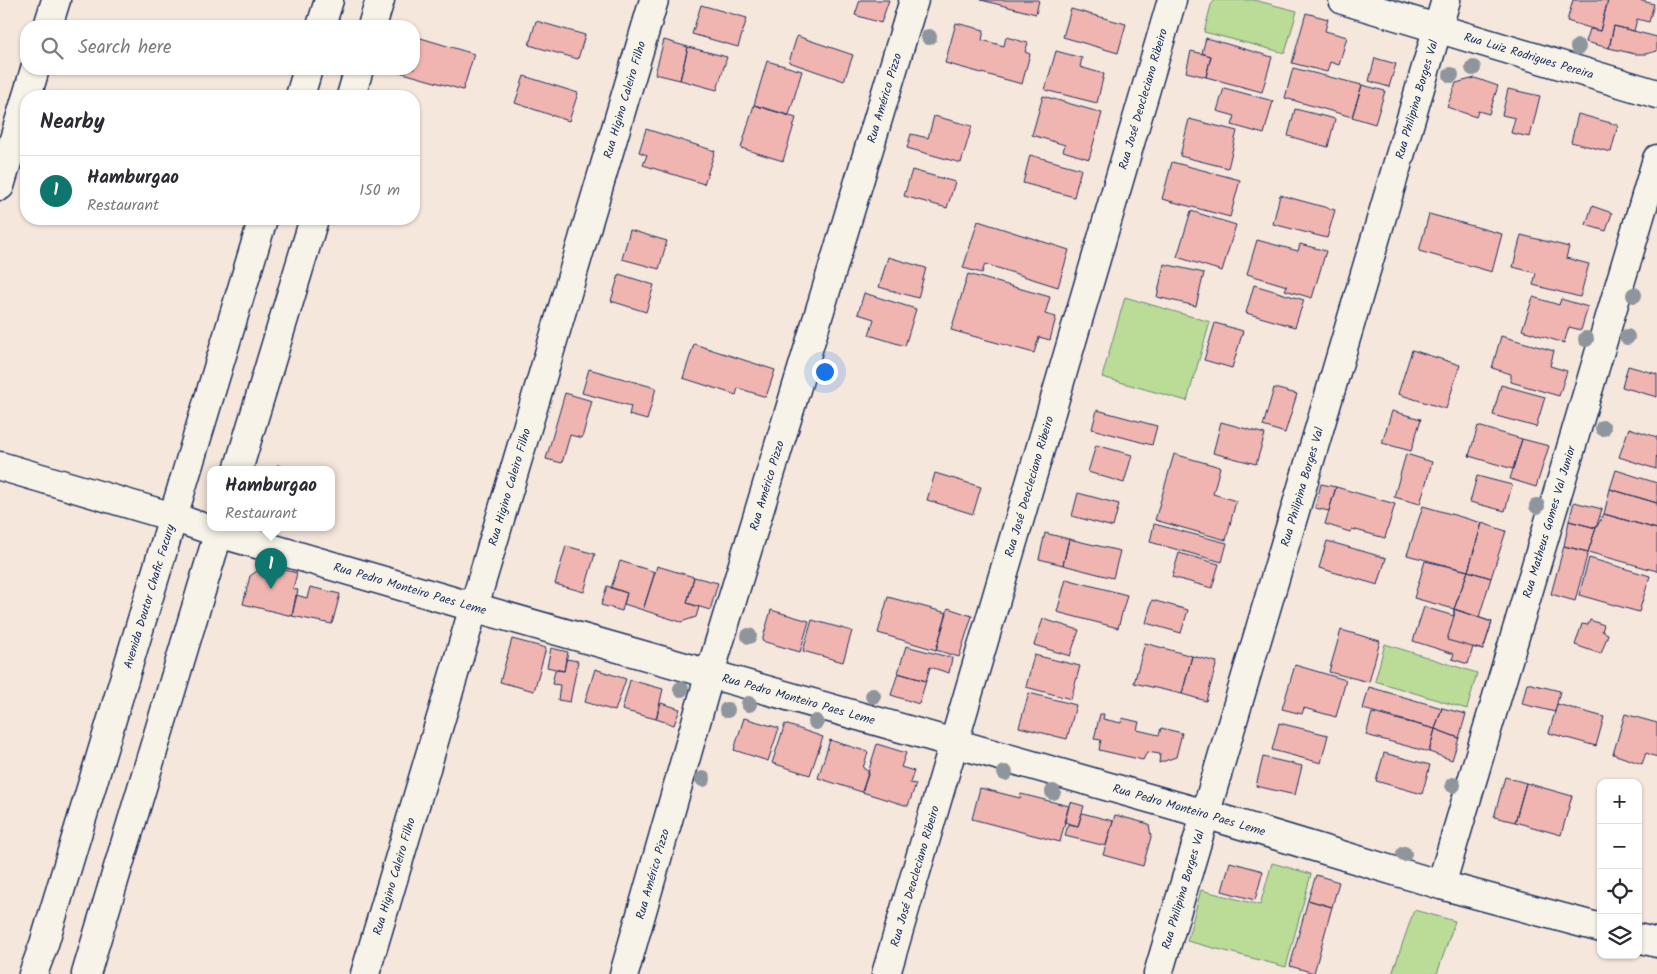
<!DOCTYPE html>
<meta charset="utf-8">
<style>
:root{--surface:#fff;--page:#f7f7f7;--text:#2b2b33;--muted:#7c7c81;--line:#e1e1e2;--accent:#0f766e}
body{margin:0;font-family:Kalam,sans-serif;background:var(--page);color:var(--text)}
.controls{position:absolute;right:15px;bottom:15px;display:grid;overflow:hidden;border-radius:10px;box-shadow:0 1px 4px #0004}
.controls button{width:45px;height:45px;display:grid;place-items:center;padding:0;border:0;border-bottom:1px solid var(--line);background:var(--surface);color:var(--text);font:25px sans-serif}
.you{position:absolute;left:824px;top:371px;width:18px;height:18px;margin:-12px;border:4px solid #fff;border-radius:50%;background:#1a73e8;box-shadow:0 0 0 8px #1a73e833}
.badge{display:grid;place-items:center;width:32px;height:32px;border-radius:50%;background:var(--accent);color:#fff;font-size:16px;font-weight:700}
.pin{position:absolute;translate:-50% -41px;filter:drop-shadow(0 1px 2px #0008)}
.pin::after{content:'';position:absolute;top:26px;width:18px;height:15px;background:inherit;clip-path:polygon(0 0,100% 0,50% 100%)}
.popup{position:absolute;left:207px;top:466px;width:128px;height:65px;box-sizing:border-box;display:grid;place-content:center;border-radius:10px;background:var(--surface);filter:drop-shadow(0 1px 4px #0005);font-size:16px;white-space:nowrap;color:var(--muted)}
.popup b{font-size:19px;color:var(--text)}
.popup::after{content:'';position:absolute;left:50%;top:100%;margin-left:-10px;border:10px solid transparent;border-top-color:var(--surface)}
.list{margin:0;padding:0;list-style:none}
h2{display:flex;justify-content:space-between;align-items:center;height:65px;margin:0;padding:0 20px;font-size:21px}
h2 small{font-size:16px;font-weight:400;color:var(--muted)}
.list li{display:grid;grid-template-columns:32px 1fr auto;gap:15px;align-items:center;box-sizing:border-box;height:70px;padding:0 20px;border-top:1px solid var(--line)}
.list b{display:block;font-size:19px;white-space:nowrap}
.list p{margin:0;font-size:16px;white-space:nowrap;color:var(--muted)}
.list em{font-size:16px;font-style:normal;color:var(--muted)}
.icon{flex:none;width:28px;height:28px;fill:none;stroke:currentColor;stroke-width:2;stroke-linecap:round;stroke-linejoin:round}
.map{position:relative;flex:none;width:1657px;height:974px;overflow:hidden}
.search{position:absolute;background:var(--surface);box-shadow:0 1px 4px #0004;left:20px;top:20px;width:400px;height:55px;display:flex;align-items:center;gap:12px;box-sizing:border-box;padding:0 18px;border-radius:20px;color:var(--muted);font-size:19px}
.panel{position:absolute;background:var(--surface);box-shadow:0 1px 4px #0004;left:20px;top:90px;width:400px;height:135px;border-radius:20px}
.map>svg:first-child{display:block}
</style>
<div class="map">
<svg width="1657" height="974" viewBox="0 0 1657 974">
<rect width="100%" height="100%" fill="#f6e7dd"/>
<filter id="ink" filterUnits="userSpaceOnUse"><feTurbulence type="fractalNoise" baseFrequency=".02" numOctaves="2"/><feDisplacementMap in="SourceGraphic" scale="10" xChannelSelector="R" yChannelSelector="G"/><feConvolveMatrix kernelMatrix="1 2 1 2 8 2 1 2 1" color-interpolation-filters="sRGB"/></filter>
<g filter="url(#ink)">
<path fill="#badc96" stroke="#6a867a" d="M1215,0H1254L1297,11L1285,53L1204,32L1211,5Z
M1125,297L1210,322L1187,401L1102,377Z
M1385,644L1477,673L1467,709L1375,681Z
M1272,863L1311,874L1286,967L1187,941L1201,890L1260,905Z
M1414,910L1455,921L1437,974H1392Z"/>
<path fill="#f1b5b1" stroke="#1b2f5e" d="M860,0H889L881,23L855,15Z
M981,0H1039L1036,14Z
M1573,0H1608L1600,31L1567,21Z
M1608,0H1638L1654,4L1649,22L1637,19L1634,31L1614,26L1609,48L1586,42L1590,29L1600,31Z
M701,5L747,18L738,47L692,34Z
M1071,9L1126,24L1118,53L1063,37Z
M1306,13L1328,19L1325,31L1347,37L1339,65L1330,62L1327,72L1292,63Z
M536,21L585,35L578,59L529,45Z
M956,23L984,30L982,40L1004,46L1006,37L1028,43L1025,52L1030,54L1022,84L945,63Z
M1614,26L1657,37V51L1646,54H1635L1609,48Z
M414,36L474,54L463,90L396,71V69H414Z
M797,36L853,55L844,81L789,62Z
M1206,38L1272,57L1262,92L1206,77L1211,56L1202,53Z
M664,40L688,47L680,80L655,74Z
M688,47L727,57L717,90L680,80Z
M1056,51L1082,58L1080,67L1104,74L1097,103L1045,90Z
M1191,51L1211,56L1206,77L1186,72Z
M1375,58L1396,64L1389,87L1369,81Z
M767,61L802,71L789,115L754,105Z
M1293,68L1362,85L1352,117L1285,98Z
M524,76L578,93L569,121L515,103Z
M1475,78L1498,86L1489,114L1478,111L1476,117L1447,107L1456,83Z
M1362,85L1385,91L1375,124L1352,117Z
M1224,88L1273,101L1264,134L1232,125L1235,116L1217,111Z
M1508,89L1540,96L1530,137L1511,133L1515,118L1502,115Z
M1043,96L1102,113L1089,159L1063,151L1065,145L1032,135Z
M754,105L796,118L783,161L741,148Z
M1295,109L1335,119L1328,147L1288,136Z
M1578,114L1618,125L1611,152L1571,142Z
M934,116L972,126L961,163L907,148L911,134L928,138Z
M1189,119L1237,131L1228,168L1180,156Z
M646,129L715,151L704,184L643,165L647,155L639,152Z
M1030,155L1081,169L1074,197L1023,183Z
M1172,162L1240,180L1230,217L1162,199Z
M912,170L955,182L947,208L904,196Z
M1280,195L1335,210L1327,238L1273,224Z
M1592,206L1612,213L1606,231L1586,225Z
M1191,211L1236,225L1222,271L1177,257Z
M1429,214L1502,234L1492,272L1419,251Z
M978,221L1069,250L1058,287L985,264L982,273L963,268Z
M630,230L667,241L659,269L622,259Z
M1521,235L1569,247L1566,258L1589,264L1580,297L1533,285L1536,273L1513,267Z
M1257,240L1298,251L1300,244L1326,251L1312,298L1285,290L1287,286L1247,274Z
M888,257L926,268L918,298L879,287Z
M1164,264L1204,273L1196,306L1157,297Z
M619,274L654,285L646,312L611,301Z
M968,274L1050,297L1045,314L1056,317L1050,340L1039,337L1034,353L951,330Z
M1254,285L1304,300L1295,327L1246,313Z
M864,293L916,309L905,346L869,335L874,319L858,314Z
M1533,297L1559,305L1561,299L1588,307L1581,330L1569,327L1564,343L1522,330Z
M1215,323L1243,331L1232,368L1204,360Z
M1501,336L1554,351L1550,366L1567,371L1559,396L1511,382V374L1492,368Z
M694,344L775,370L766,397L738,388L736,395L683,378Z
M1412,350L1460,365L1446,409L1398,394Z
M1628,366L1657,374V397L1622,387Z
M589,369L656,388L647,420L629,415L631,406L582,393Z
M1501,385L1545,397L1536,427L1493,415Z
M1274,388L1297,394L1285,433L1263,426Z
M565,393L592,401L582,438L570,435L562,463L546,459Z
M1097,410L1157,426L1152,445L1092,429Z
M1392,411L1421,419L1411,451L1382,443Z
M1221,422L1265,434L1256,464L1213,453Z
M1478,426L1522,439L1513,469L1469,456Z
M1629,428L1657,437L1656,469L1619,457Z
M1522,439L1549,446L1536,487L1510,479Z
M1096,445L1132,455L1124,483L1088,472Z
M1174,454L1220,467L1213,494L1236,501L1226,540L1155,520Z
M1406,454L1432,462L1420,504L1394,497Z
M277,465L299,470H276Z
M1616,470L1657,483V503L1610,489Z
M935,473L981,487L973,514L927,500Z
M1477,476L1512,485L1505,511L1470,502Z
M1321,484L1336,487L1329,511L1315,508Z
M1336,487L1395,504L1385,538L1352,529L1350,532L1325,524Z
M1610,489L1657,503V529L1604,514Z
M1078,493L1119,504L1113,527L1072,516Z
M1574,502L1602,509L1596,528L1569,521Z
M1423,506L1482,523L1468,571L1407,555Z
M1604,514L1657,529V571L1588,552L1596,528Z
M1569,521L1596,528L1588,552L1564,546Z
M1482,523L1506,531L1491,578L1468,571Z
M1154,524L1227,543L1222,562L1150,542Z
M1045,533L1069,539L1063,565L1039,559Z
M1069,539L1120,551L1113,578L1063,565Z
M1327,541L1386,558L1378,585L1319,568Z
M566,546L595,554L584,592L555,584Z
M1564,546L1588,552L1575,601L1551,594Z
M1179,553L1219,564L1212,588L1172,577Z
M1589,558L1650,576L1639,612L1579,595Z
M620,561L655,572L643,610L624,604L627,593L611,588Z
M1425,561L1468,571L1454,609L1414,598Z
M277,562L282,563L281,569L297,573L293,589L298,590L292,616L243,604L250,576L267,564Z
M657,566L694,577L687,603L699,607L696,617L681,622L643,610Z
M1468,571L1491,578L1479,617L1454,609Z
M694,577L718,583L710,610L687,603Z
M1066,579L1127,595L1118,628L1057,612Z
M607,586L627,593L622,611L601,605Z
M310,587L340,594L332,624L292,616L296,595L307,598Z
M888,597L947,613L936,650L878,633Z
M1152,600L1188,610L1181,633L1146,623Z
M1424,607L1454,616V609L1492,622L1483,650L1473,647L1468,664L1452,659L1454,654L1413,641Z
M948,608L972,616L959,657L936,650Z
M1454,609L1492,622L1483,650L1447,640L1454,616Z
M771,610L809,621L800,652L762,641Z
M1043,619L1079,630L1070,656L1034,645Z
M812,620L852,631L843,662L803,651Z
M1590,620L1604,625L1602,631L1608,634L1601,654L1575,645L1582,624L1588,625Z
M1341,630L1380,641L1369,682L1329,672Z
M512,639L546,648L534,691L500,682Z
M1145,643L1192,656L1182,694L1134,683Z
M906,646L952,658L949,673L930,667L926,681L898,673Z
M551,648L568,652L564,671L547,667Z
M1034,655L1080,666L1071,699L1026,687Z
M1192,656L1217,662L1206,701L1182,694Z
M566,659L578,661L570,702L558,700L560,685L552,684L555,670L564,671Z
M1295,665L1346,680L1336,717L1304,708L1302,714L1282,709Z
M595,669L626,679L615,711L585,702Z
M898,673L926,681L919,704L891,695Z
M630,680L663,689L656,719L622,710Z
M1527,683L1560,691L1555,712L1522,704Z
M1369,687L1442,708L1435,729L1363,709Z
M1029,693L1076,705L1067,739L1019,727Z
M661,703L680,709L674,725L656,719Z
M1557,704L1604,717L1596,746L1549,733Z
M1442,708L1466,714L1459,738L1435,729Z
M1372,713L1435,729L1429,752L1366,735Z
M1100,714H1104L1103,719L1121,723L1122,718L1139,722L1137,730L1159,735L1161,728L1182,733L1176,757L1159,763L1160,754L1147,752L1143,760L1099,750L1101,740L1094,739Z
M1625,714L1657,723V757L1646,753L1642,764L1613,754Z
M744,718L779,728L768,761L734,750Z
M1279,723L1328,735L1321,763L1272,750Z
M785,724L823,737L810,775L772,763Z
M1435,729L1459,738L1452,760L1429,752Z
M830,740L868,752L863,768L869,772L862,792L818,778Z
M877,744L906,753L901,767L914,771L910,783L916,784L908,806L862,792Z
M1384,753L1430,765L1422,794L1376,781Z
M1263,757L1302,766L1295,795L1256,786Z
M1505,777L1526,783L1515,822L1494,817Z
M1526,783L1572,796L1561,835L1515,822Z
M980,788L1020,798L1021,794L1069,806L1060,842L972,819Z
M1070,802L1084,806L1078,826L1064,822Z
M1082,813L1113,821L1106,846L1065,836L1068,824L1078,826Z
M1115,815L1149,824L1151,837L1143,866L1103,855Z
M1230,862L1263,871L1255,900L1222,891Z
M1316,875L1339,882L1332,907L1308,900Z
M1308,900L1332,907L1314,973L1290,966Z"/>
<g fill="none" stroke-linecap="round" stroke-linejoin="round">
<g stroke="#1b2f5e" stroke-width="31">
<g id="minor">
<path id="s1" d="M1343,0L1657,94"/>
<path d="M48,26L56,0"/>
<path d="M27,96L35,69"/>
<path d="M0,186L26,99"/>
<path id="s2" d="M0,466L173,517L219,533L473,607L1205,814L1441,885L1601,928"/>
<path id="s3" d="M1441,885L1657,159"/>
<path d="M1638,938L1657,943"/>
<path id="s4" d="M365,974L654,0"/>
<path id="s5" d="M624,974L710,673L914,0"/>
<path id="s6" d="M886,974L1172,0"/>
<path id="s7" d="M1158,974L1446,0"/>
</g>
</g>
<g stroke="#1b2f5e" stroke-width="31">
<g id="secondary">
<path d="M321,26L329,0"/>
<path d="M372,26L380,0"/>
<path d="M300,96L308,69"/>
<path d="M351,96L359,69"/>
<path d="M238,470L314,219"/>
<path id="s8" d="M33,974L44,944L263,219"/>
<path d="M86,974L220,528"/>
</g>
</g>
<use href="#minor" stroke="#f7f3e8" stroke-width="28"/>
<use href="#secondary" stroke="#f7f3e8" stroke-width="28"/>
</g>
<g fill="#8f959d">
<circle cx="929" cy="37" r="8"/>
<circle cx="1578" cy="47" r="8"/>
<circle cx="1473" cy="68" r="8"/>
<circle cx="1451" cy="75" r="8"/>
<circle cx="1634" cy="295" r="8"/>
<circle cx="1627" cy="337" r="8"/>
<circle cx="1586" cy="339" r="8"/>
<circle cx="1603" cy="428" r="8"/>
<circle cx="1537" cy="506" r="8"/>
<circle cx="749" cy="636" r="8"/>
<circle cx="681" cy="689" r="8"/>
<circle cx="873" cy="696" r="8"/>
<circle cx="749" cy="704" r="8"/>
<circle cx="727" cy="710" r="8"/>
<circle cx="816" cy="722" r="8"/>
<circle cx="1005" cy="773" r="8"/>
<circle cx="703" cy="779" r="8"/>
<circle cx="1453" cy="785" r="8"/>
<circle cx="1053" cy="792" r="8"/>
<circle cx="1404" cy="854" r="8"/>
</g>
</g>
<g text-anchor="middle" stroke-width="5" stroke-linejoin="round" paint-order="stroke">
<g font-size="12" fill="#1b2f5e" stroke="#f7f3e8">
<text dy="4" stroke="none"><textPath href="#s1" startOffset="194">Rua Luiz Rodrigues Pereira</textPath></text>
<text dy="4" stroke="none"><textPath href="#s6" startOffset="912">Rua José Deocleciano Ribeiro</textPath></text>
<text dy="4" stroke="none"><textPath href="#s4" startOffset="912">Rua Higino Caleiro Filho</textPath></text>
<text dy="4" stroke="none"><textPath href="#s5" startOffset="914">Rua Américo Pizzo</textPath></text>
<text dy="4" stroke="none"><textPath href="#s7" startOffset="912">Rua Philipina Borges Val</textPath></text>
<text dy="4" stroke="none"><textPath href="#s5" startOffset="509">Rua Américo Pizzo</textPath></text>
<text dy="4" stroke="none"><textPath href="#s4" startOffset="508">Rua Higino Caleiro Filho</textPath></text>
<text dy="4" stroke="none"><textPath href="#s6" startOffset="508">Rua José Deocleciano Ribeiro</textPath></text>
<text dy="4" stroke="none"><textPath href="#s7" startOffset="508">Rua Philipina Borges Val</textPath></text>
<text dy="4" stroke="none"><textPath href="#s3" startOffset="379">Rua Matheus Gomes Val Junior</textPath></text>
<text dy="4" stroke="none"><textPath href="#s2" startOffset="428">Rua Pedro Monteiro Paes Leme</textPath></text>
<text dy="4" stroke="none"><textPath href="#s8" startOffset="395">Avenida Doutor Chafic Facury</textPath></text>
<text dy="4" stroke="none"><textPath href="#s2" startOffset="832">Rua Pedro Monteiro Paes Leme</textPath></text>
<text dy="4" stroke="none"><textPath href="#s2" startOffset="1238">Rua Pedro Monteiro Paes Leme</textPath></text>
<text dy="4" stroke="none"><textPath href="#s4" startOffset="102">Rua Higino Caleiro Filho</textPath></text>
<text dy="4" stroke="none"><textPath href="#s5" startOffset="104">Rua Américo Pizzo</textPath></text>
<text dy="4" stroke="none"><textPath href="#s6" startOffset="102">Rua José Deocleciano Ribeiro</textPath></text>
<text dy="4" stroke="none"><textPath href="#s7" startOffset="88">Rua Philipina Borges Val</textPath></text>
</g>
</g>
</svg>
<div class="controls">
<button>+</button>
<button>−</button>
<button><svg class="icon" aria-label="locate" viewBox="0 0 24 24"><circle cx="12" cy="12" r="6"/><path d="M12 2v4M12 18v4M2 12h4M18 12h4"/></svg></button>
<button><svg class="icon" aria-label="layers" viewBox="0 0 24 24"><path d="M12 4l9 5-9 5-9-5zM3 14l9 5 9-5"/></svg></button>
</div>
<div class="you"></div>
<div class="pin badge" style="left:271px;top:589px">1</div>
<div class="popup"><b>Hamburgao</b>Restaurant</div>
<div class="search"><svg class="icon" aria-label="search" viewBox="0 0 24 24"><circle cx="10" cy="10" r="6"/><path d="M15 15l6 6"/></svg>Search here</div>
<section class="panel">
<h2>Nearby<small></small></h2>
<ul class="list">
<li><span class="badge">1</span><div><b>Hamburgao</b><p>Restaurant</p></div><em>150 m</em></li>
</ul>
</section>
</div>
